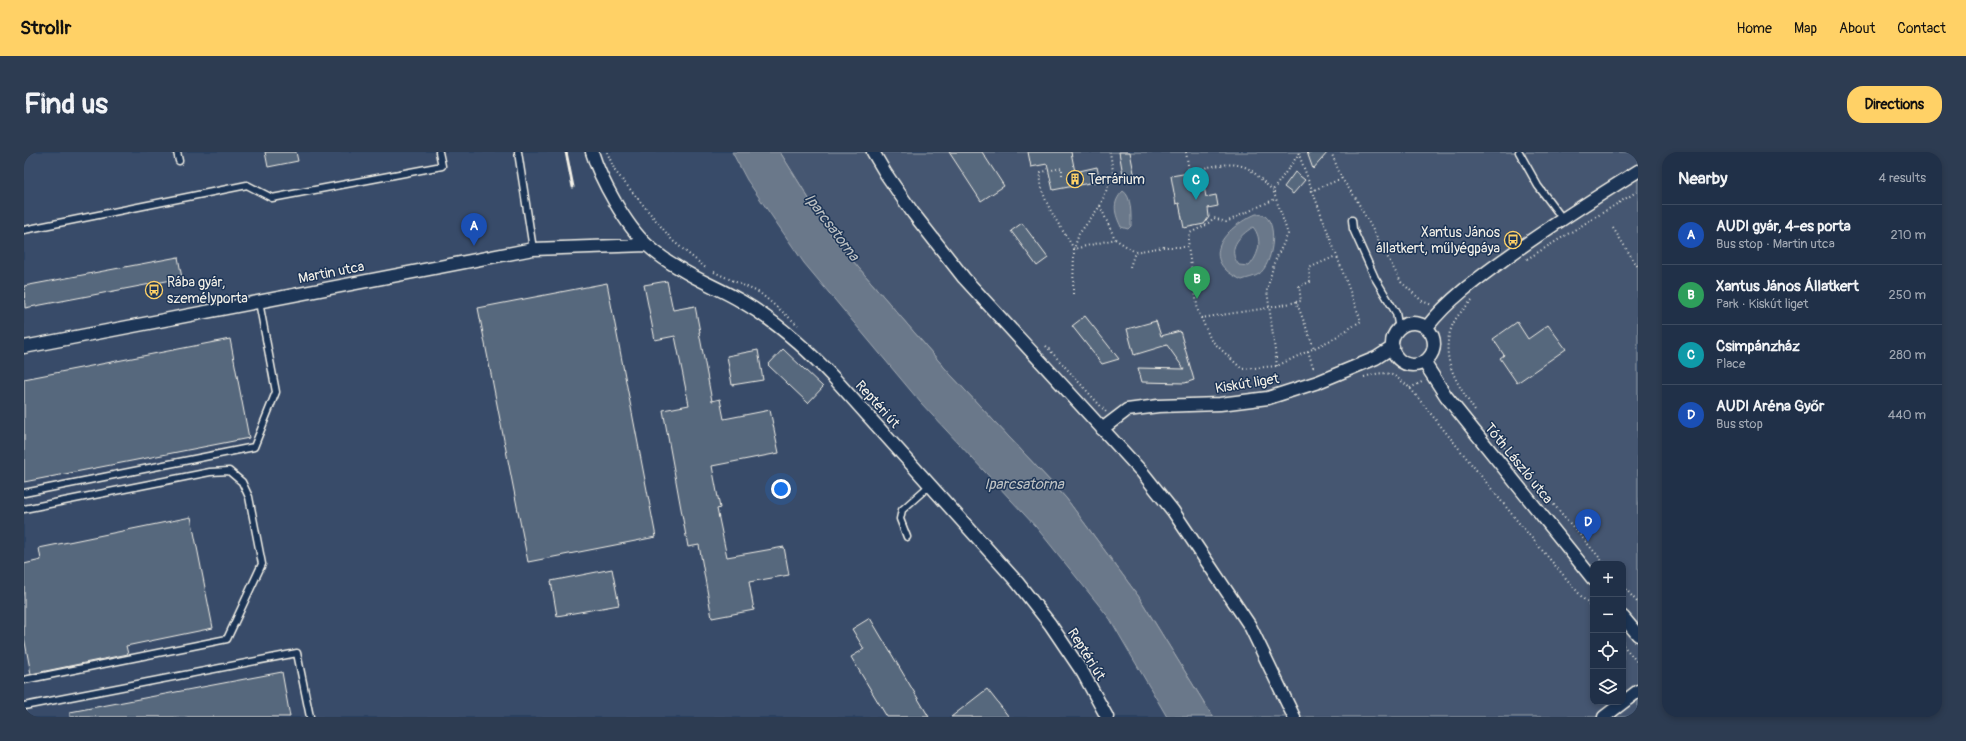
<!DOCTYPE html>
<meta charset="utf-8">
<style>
:root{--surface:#203048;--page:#2d3c52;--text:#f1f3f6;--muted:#a2a9b4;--line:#3d4b60;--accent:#ffd166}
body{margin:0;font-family:Pangolin,sans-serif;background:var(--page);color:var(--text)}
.controls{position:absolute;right:12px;bottom:12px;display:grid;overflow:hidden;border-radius:8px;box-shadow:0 2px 6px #0003}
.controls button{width:36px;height:36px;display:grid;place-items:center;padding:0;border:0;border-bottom:1px solid var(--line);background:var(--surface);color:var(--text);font:20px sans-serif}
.you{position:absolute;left:757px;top:337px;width:14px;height:14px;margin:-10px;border:3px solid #fff;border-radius:50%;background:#1a73e8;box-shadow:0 0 0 6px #1a73e833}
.badge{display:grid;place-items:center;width:26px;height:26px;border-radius:50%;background:var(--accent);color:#fff;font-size:13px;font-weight:700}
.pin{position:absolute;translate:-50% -33px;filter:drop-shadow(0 1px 2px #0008)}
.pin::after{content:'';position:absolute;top:21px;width:14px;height:12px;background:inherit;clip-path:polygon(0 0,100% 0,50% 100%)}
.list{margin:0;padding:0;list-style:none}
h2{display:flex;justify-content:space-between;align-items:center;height:52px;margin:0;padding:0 16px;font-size:17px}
h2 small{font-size:13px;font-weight:400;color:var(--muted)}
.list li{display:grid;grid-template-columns:26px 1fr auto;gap:12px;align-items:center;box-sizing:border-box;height:60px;padding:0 16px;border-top:1px solid var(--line)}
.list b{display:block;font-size:15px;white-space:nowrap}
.list p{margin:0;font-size:13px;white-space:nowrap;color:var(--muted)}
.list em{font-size:13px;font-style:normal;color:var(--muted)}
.icon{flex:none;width:22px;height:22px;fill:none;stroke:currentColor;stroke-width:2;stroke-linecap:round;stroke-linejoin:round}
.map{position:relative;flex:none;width:1614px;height:565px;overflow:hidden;border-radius:16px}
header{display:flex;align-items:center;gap:24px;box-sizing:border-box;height:56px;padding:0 20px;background:var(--accent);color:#111}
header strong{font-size:19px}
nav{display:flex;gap:22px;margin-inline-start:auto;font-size:14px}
.intro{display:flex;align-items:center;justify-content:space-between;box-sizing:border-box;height:96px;padding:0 24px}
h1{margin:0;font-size:28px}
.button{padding:10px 18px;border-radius:16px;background:var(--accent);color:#111;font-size:14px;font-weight:700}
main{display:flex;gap:24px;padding:0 24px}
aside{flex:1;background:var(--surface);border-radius:16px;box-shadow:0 2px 6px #0003}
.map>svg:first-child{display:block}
</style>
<header>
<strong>Strollr</strong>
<nav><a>Home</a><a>Map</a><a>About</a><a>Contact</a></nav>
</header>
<div class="intro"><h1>Find us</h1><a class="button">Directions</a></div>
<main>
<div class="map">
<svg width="1614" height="565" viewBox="0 0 1614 565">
<rect width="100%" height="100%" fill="#2a4060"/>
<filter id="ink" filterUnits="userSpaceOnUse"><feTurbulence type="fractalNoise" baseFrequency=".025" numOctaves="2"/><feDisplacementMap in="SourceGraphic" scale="8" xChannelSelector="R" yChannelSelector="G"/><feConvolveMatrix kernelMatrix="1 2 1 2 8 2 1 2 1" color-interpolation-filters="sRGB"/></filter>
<g filter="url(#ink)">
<path fill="#374c69" d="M0,0H708L723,28L780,111L897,251L1012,375L1086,467L1143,565H0Z"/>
<path fill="#445771" stroke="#9ca4ac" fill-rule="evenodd" d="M756,0H1614V565H1189L1115,445L1042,346L926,222L810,87ZM1569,412H1599V550H1569Z"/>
<path fill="#6a788a" stroke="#a1a8b0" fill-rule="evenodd" d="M708,0H756L810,87L926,222L1042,346L1115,445L1189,565H1143L1086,467L1012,375L897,251L780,111L723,28Z
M1099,39C1108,44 1107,64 1107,74L1104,77L1097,75C1091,62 1087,51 1099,39Z
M1232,62C1235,62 1239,63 1241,64C1255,74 1248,113 1235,122C1231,125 1223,126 1218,128C1173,108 1200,76 1232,62ZM1229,75C1239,87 1235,103 1225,114L1215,113C1202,97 1215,84 1229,75Z"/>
<path fill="#56677d" stroke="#f4f1e8" d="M241,0H272L274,9L244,15Z
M925,0H958L980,34L957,49Z
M1004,0H1047L1051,20L1073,15L1076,29L1029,38L1023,12L1007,15Z
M1095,0H1106L1111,26L1100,28Z
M1283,0H1304L1289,17Z
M1177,19L1182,45L1192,43L1194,54L1184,56L1185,65L1180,72L1160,76L1155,51L1152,52L1147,24Z
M1271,20L1281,28L1269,42L1260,35Z
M998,71L1024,106L1013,114L987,79Z
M154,105L158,126L1,156L0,134Z
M643,129L649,158L671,154L676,180H675L688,249L696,247L700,267L746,258L755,301L688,314L696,356L693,357L703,405L760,395L765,423L725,430L730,458L688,466L675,393L664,395L639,258L665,253L651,184L631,188L620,133Z
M583,131L632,385L504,410L454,156Z
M1061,164L1095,207L1078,212L1048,174Z
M1132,169L1137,184L1156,179L1170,228L1161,231L1118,230L1114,216L1160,217L1143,193L1110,203L1103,177Z
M1493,170L1504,187L1524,173L1542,197L1493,231L1476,206L1480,203L1469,187Z
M206,187L225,286L0,330V227Z
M759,197L799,235L784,251L744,213Z
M734,198L739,228L708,233L703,204Z
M167,365L189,476L102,494L104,502L7,522L0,485V412L17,408L15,396Z
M588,417L595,453L533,464L527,429Z
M846,466L905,565H863L827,505L840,497L828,477Z
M258,520L266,565H46V560Z
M963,537L985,565H927Z"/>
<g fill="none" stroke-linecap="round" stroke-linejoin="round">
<g stroke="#f4f1e8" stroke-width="9">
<path id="lane" d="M153,0L155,9
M494,0L509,97
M1495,0L1514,34L1538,66
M1328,68L1329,77L1351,126L1372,161L1375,177
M0,78L223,33L248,46L418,14L415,0
M0,341L230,295L252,240L235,150
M0,357L186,320L205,319L218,330L225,345L238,412L203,487L0,528
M883,385L876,367L878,358L906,333
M0,554L273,501L286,565"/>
</g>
<g stroke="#f4f1e8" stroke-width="15">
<path id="street" d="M568,0C576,27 602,74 623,93C632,101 644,110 655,116C675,129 697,137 717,149C752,169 782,196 810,226L993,430L1026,472L1059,521L1083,565
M849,0L862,22L889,61L940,126L1118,320L1149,359L1226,474L1270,565
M1368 192a21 21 0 1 1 42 0a21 21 0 1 1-42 0Z
M1403,175C1425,147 1453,127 1482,106C1525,75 1569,47 1614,19
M0,195L509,97L623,93
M1400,210L1422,244L1569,427
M1078,277L1103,258L1134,254L1196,252L1244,246L1294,230L1352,206L1369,195
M1599,465L1614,483
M1580,565L1614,539"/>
</g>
<path stroke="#f4f1e8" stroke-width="2" stroke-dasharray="1 3" stroke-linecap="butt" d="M583,0L591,19L649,89L683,117
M1162,0L1165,19C1183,16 1208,7 1225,17C1233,22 1241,32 1249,38
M1307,0L1318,27L1331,45L1377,130L1398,149L1408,153
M1038,23V16L1017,20C1014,47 1037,74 1050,97L1091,87L1111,100L1139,95H1164L1166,81L1182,73L1190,66L1202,70L1251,47
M1287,39L1317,27
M1076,54L1091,87
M1589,76L1614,115
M1164,95L1174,159L1187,188L1218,217L1253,214L1307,188L1337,169L1274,0
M1503,107L1614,39
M1106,115L1111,100
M690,120L736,141L774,173
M1049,142L1050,97L1055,82L1076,54L1085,32L1089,19L1086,0
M1448,148C1442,155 1434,162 1430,170C1413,204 1433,231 1451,259
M1272,149L1290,196
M1177,166L1244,156L1277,149L1275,134L1286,130L1285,116L1312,104
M1022,194L1082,260
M1284,199L1290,218
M1253,214L1243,138L1250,111L1264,82L1249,38L1274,3
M1340,225C1364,218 1367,220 1386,236L1495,371L1569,458
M1386,236L1398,230
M1475,289L1581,412
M1599,434L1614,451
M1599,493L1614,511"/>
<use href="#lane" stroke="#1d3557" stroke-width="6"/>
<use href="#street" stroke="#1d3557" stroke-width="12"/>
<path stroke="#f4f1e8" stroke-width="3" d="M542,0L549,35"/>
</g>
</g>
<defs>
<g id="building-ring" transform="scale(0.9)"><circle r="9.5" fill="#1d3557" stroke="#ffd166" stroke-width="1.5"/><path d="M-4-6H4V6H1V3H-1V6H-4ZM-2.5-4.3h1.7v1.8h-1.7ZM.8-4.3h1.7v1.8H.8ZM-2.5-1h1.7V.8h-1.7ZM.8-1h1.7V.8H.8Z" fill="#ffd166"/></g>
<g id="bus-ring" transform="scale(0.9)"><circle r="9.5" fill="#1d3557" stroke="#ffd166" stroke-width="1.5"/><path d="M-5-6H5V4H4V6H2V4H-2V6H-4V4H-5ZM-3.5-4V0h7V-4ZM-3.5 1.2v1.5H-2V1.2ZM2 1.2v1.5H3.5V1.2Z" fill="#ffd166"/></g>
</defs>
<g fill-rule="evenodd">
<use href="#building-ring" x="1051" y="27"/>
<use href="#bus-ring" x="1489" y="88"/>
<use href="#bus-ring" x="130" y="138"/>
</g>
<g text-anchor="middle" stroke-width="3" stroke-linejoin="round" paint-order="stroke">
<g font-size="14" fill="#f4f1e8" stroke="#1d3557" text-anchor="start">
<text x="1064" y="32">Terrárium</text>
<text x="1476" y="85" text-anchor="end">Xantus János<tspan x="1476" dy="16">állatkert, műlyégpáya</tspan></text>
<text x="143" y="135">Rába gyár,<tspan x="143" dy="16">személyporta</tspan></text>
</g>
<g font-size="14" fill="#f4f1e8" stroke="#1d3557">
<text transform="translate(307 120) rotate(-11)" y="5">Martin utca</text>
<text transform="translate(1223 231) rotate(-9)" y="5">Kiskút liget</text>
<text transform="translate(854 252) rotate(48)" y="5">Reptéri út</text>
<text transform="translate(1495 311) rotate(51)" y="5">Tóth László utca</text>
<text transform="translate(1063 502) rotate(58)" y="5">Reptéri út</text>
</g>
<g font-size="15" font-style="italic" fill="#bdc1c2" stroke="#1d3557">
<text transform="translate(808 75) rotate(53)" y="5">Iparcsatorna</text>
<text x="1000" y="337">Iparcsatorna</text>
</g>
</g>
</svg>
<div class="controls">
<button>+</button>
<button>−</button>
<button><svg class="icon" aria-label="locate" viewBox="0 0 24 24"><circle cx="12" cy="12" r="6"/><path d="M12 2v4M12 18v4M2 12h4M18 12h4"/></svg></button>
<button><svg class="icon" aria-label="layers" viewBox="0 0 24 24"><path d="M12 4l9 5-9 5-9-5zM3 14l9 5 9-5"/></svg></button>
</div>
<div class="you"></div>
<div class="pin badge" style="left:450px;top:94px;background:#1a4fb4">A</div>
<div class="pin badge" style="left:1173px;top:147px;background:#2e9e5b">B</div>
<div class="pin badge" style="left:1172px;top:48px;background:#0f9aa8">C</div>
<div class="pin badge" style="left:1564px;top:390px;background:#1a4fb4">D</div>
</div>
<aside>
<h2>Nearby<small>4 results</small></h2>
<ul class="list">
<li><span class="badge" style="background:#1a4fb4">A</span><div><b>AUDI gyár, 4-es porta</b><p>Bus stop · Martin utca</p></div><em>210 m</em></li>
<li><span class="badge" style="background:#2e9e5b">B</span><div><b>Xantus János Állatkert</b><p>Park · Kiskút liget</p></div><em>250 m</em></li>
<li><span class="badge" style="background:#0f9aa8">C</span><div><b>Csimpánzház</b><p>Place</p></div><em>280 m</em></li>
<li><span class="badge" style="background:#1a4fb4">D</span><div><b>AUDI Aréna Győr</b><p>Bus stop</p></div><em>440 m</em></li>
</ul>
</aside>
</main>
